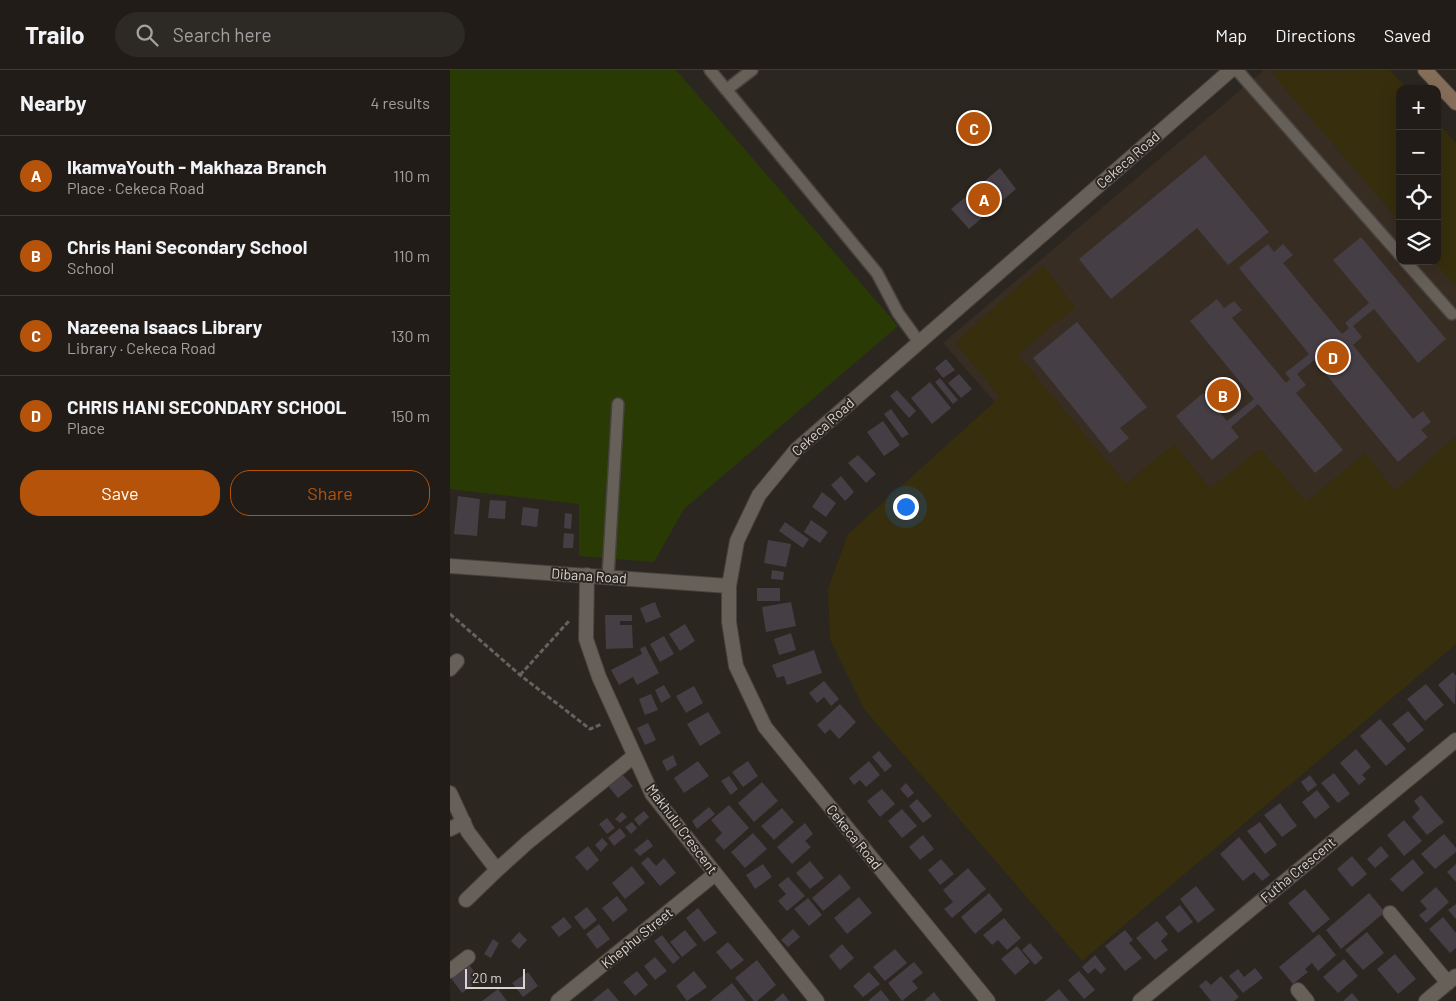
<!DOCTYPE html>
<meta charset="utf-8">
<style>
:root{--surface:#211c18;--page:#2d2925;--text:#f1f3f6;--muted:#a2a1a2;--line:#3e3a37;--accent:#b45309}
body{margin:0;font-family:Barlow,sans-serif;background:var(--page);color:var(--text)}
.controls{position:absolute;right:15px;top:15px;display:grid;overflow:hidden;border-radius:10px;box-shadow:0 5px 20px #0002}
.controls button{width:45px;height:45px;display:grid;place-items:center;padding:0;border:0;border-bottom:1px solid var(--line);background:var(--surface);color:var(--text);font:25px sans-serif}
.scale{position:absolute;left:15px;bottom:12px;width:60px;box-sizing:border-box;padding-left:5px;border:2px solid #d9d5d1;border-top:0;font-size:14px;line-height:18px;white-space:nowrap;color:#d9d5d1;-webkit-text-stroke:4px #2c2620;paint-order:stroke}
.you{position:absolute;left:455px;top:436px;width:18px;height:18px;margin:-12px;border:4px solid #fff;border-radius:50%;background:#1a73e8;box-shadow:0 0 0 8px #1a73e833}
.badge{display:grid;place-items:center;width:32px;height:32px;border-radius:50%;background:var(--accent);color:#fff;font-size:16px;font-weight:700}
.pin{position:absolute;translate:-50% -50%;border:2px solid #fff;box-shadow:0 1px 5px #0006}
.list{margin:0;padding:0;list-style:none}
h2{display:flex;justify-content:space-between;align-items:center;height:65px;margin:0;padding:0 20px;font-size:21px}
h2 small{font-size:16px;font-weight:400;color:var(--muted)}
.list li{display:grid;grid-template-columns:32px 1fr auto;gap:15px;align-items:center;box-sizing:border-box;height:80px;padding:0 20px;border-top:1px solid var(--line)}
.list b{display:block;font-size:19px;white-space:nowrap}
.list p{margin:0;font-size:16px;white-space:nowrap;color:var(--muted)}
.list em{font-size:16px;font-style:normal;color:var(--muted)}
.actions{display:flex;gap:10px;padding:15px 20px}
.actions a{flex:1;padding:11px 0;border:1px solid var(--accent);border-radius:20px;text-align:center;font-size:18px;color:var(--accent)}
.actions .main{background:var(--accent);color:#fff}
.icon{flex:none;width:28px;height:28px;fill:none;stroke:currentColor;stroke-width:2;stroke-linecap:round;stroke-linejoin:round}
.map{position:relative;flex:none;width:1006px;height:931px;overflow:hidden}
header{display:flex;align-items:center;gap:30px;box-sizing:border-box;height:70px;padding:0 25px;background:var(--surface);border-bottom:1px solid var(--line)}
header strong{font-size:24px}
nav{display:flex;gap:28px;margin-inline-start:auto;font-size:18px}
.search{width:350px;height:45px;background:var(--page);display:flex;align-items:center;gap:12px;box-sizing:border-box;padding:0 18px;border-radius:28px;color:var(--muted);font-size:19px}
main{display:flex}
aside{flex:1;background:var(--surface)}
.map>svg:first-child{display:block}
</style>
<header>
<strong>Trailo</strong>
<div class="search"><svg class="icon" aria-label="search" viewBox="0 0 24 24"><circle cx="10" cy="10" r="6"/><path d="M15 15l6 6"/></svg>Search here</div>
<nav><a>Map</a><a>Directions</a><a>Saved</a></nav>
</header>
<main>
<aside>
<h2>Nearby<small>4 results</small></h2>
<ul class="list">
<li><span class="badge">A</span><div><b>IkamvaYouth - Makhaza Branch</b><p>Place · Cekeca Road</p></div><em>110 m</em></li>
<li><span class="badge">B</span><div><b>Chris Hani Secondary School</b><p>School</p></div><em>110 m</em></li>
<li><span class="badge">C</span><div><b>Nazeena Isaacs Library</b><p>Library · Cekeca Road</p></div><em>130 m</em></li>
<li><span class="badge">D</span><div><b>CHRIS HANI SECONDARY SCHOOL</b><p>Place</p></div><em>150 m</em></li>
</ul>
<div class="actions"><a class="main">Save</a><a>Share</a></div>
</aside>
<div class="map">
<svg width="1006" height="931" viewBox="0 0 1006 931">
<rect width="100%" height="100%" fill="#2c2620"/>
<path fill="#382d23" d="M814,0H940L950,19V191H987L1006,73V377L765,591L679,484L493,273Z"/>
<path fill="#293a05" d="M0,0H226L448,256L234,439L204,492L129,486V434L0,419Z"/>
<path fill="#362e0d" d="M940,0L957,19H950V152L820,1Z
M987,52L1006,73V217L984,191H987Z
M593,195L625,237L568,285L676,414L724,374L760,418L811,379L856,432L915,383L945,421L1006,366V574L632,891L414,639L380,569L378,519L398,464L550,327L505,272Z"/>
<path fill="#453e45" d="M755,85L819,162L778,195L747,158L661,229L629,189Z
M550,98L566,119L519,159L501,139Z
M911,167L996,269L968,293L924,239L903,256L912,267L903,275L963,349L973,341L981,352L971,360L978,367L948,392L864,290L847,304L856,315L846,323L893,380L865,403L808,334L781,357L789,367L762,390L726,346L753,323L777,351L804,329L740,251L767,229L774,238L784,231L792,240L782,248L836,313L840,309L835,303L859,284L789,198L818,174L824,182L833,174L843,185L833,193L892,264L899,258L895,253L919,233L883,190Z
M627,252L697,337L670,358L679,368L660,383L583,288Z
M496,289L505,300L493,308L485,298Z
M509,304L522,319L511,328L498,313Z
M490,308L508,330L503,334L485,312Z
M480,312L501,338L482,354L461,328Z
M447,320L466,341L459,348L440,326Z
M441,339L459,364L452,368L434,344Z
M433,351L450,375L434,386L417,362Z
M408,385L426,404L416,413L398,393Z
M391,406L404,422L395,431L381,415Z
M372,422L386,433L376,447L362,437Z
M8,426L30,429L27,466L4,464Z
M40,430L56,431L55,449L38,448Z
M73,437L89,439L87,457L71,455Z
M115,443L122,444L121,459L114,458Z
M361,450L378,462L370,473L354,462Z
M335,452L359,469L353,478L329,461Z
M114,463L124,464L123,478H113Z
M318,470L341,474L336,497L314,493Z
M322,500L334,502L333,510L321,509Z
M307,518H330V531H307Z
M205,532L211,547L196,553L190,538Z
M341,532L346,556L316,562L312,537Z
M155,545H182V551H170V555H182L183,578L156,579Z
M235,554L245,571L230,581L219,564Z
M341,563L346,580L329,585L324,569Z
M214,566L224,584L210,592L200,574Z
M195,576L209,603L187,615L183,607L169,615L161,600L192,584L190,579Z
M364,580L372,603L337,615L334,606L327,608L322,595Z
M1003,602L1006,606L1005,635L988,615Z
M374,611L389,629L381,636L374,627L367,633L359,623Z
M976,614L994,635L975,651L957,629Z
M214,615L221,627L211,633L205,620Z
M244,616L253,633L236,643L226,626Z
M201,624L208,640L195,645L189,629Z
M390,634L406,652L389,669L380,659L375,664L367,655Z
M958,641L974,660L958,673L942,654Z
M258,642L271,663L250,676L237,654Z
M930,649L956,679L936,696L910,666Z
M198,653L206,670L195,675L187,658Z
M906,679L921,697L912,705L916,709L909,715L890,693Z
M429,681L442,696L435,702L422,687Z
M223,685L227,695L217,701L212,691Z
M248,691L259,706L234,723L224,708Z
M298,691L308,706L293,717L282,702Z
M419,691L430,705L416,717L410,710L404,715L399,708Z
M884,703L900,724L888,733L871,713Z
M172,704L183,716L168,728L158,716Z
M860,705L867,715L858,722L851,712Z
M279,706L288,719L281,725L271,711Z
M312,712L328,731L304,752L288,733Z
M456,713L464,723L458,728L450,719Z
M432,719L445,734L430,747L417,731Z
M867,720L880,737L865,749L852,732Z
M971,725L994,752L977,765L962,747L970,739L964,731Z
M467,729L482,746L473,753L459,736Z
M830,733L847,756L832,767L814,745Z
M279,735L299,758L274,780L265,770L272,763L261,750Z
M259,737L265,744L247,759L242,751Z
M332,738L344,752L324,770L311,756Z
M452,739L467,756L452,768L438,751Z
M194,741L199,747L189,756L184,749Z
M172,742L177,747L170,753L165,749Z
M157,748L165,758L157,764L149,754Z
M954,750L972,771L954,786L937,765Z
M182,752L187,758L181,764L175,757Z
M810,752L827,775L815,784L797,761Z
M355,753L363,764L355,771L361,777L342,794L327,777Z
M170,758L176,766L164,776L158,768Z
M303,763L317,779L295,798L281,782Z
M994,764L1006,778V782L985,799L971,784Z
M473,765L484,779L470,790L459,777Z
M789,767L820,805L812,811L804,802L793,811L770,784Z
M152,768L158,774L151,782L145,775Z
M198,769L203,776L190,786L184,780Z
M138,776L149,790L137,801L125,787Z
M931,776L939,786L925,798L917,789Z
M902,786L917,804L902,817L887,799Z
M198,787L206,796L214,788L226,803L210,816L191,793Z
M491,789L504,804L490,815L478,800Z
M963,789L974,803L952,822L940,809Z
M360,791L374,808L360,819L346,803Z
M313,794L322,807L305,819L296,805Z
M1006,794V812L997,802Z
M182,796L195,813L175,829L162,813Z
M518,798L536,819L502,848L494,839L503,832L493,820Z
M390,804L401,818L373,841L362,828Z
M338,807L355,826L337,841L328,831L336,824L328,815Z
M746,816L765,840L748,853L730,829Z
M986,817L999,832L976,853L969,845L977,839L970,831Z
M855,819L880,849L863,863L838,833Z
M539,823L553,840L525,864L511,847Z
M919,823L935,842L891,879L876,860Z
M167,826L178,840L163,852L152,838Z
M409,827L422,843L397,864L384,848Z
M358,828L372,845L359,856L344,839Z
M1006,834V849L998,840Z
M730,835L743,852L728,863L715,847Z
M137,837L147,850L134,860L124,847Z
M248,838L267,863L254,872L236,848Z
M114,847L122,857L109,867L101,857Z
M993,847L1006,863V878L1000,883L979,859Z
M554,848L571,868L557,880L548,870L542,875L533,865Z
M707,851L718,864L711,871L718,880L705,890L686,868Z
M149,854L160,869L147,879L136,864Z
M343,859L350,867L338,877L331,870Z
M235,860L247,875L232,887L220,872Z
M675,860L683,870L679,873L692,888L675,901L655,876Z
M69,862L77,870L69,879L61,871Z
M917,862L934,883L913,900L895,880Z
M869,864L886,885L868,901L862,893L855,899L858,902L843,914L829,897Z
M212,865L230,888L223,894L204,871Z
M43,869L49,873L41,888L34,884Z
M278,872L294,890L281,900L266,882Z
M580,873L593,888L585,895L572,880Z
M392,874L404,888L390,900L379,886Z
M567,876L580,892L565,905L551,889Z
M445,879L457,893L435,911L423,897Z
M945,884L966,909L948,924L927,899Z
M645,885L656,899L651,904L645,898L638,904L632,897Z
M205,887L217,901L205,910L194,896Z
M894,889L908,906L888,923L873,907Z
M307,890L326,915L307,931H304L285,908Z
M464,892L473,903L462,911L468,918L452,931L438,913Z
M18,893L30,910L12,923L0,907Z
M805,898L813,908L793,923L779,906L788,899L794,907Z
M187,901L198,915L185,926L173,912Z
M244,901L257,917L237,931L226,916Z
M629,901L645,920L634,929L618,910Z
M78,902L88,916L73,927L62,913Z
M419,902L430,914L413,927L403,916Z
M771,906L789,927L784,931H761L749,916L756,910L761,915Z
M282,913L296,931H260Z
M158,918L169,931H142Z
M48,919L57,931H32Z
M609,919L619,931H595Z
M431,920L440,931H418Z
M484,922L491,931H474Z
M333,923L339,931H324Z
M902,923L909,931H893Z"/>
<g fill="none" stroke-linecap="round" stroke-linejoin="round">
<g stroke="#47423e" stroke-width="14">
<path id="service" d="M260,0L427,203L448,243L469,272
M787,0L950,185
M276,20L302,0
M955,191L1002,244
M158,507L168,334"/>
</g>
<g stroke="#47423e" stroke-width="16">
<path id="minor" d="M0,496L279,516
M137,505L136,569L149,607L202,724L367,931
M0,599L7,591
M0,723L18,762L47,800L78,772L184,686
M0,759L14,752
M16,830L47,800
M940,843L998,913
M0,901L18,887
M848,920L857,931
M108,931L265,804
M538,931L315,657L286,596L279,552V516L287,471L309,425L346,380L781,0
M690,931L1006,670
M976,931L1006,906"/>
</g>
<g stroke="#47423e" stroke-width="16">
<path id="secondary" d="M975,0L1006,33"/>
</g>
<path stroke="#67625d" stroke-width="3" stroke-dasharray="5 2.5" stroke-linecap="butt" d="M0,544L70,605L140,659L152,654
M70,605L119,551"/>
<use href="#service" stroke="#676059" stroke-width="11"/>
<use href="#minor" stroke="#676059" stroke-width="14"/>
<use href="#secondary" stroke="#866e5a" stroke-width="14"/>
</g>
<g text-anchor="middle" stroke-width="4" stroke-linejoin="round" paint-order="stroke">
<g font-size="14" fill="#d9d5d1" stroke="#2c2620">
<text transform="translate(678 90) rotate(-41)" y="5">Cekeca Road</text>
<text transform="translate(373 357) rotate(-42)" y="5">Cekeca Road</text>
<text transform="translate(139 506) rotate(4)" y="5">Dibana Road</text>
<text transform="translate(232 759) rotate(53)" y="5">Makhulu Crescent</text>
<text transform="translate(404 767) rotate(51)" y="5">Cekeca Road</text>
<text transform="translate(848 800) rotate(-40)" y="5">Futha Crescent</text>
<text transform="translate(187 868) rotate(-39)" y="5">Khephu Street</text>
</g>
</g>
</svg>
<div class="controls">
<button>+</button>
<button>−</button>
<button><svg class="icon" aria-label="locate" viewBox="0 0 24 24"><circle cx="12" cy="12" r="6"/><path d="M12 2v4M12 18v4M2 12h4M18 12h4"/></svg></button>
<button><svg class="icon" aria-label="layers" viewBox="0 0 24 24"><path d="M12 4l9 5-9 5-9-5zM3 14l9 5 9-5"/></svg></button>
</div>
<div class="scale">20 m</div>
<div class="you"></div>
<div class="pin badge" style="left:534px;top:129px">A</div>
<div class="pin badge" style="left:773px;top:325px">B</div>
<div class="pin badge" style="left:524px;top:58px">C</div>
<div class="pin badge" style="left:883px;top:287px">D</div>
</div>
</main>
